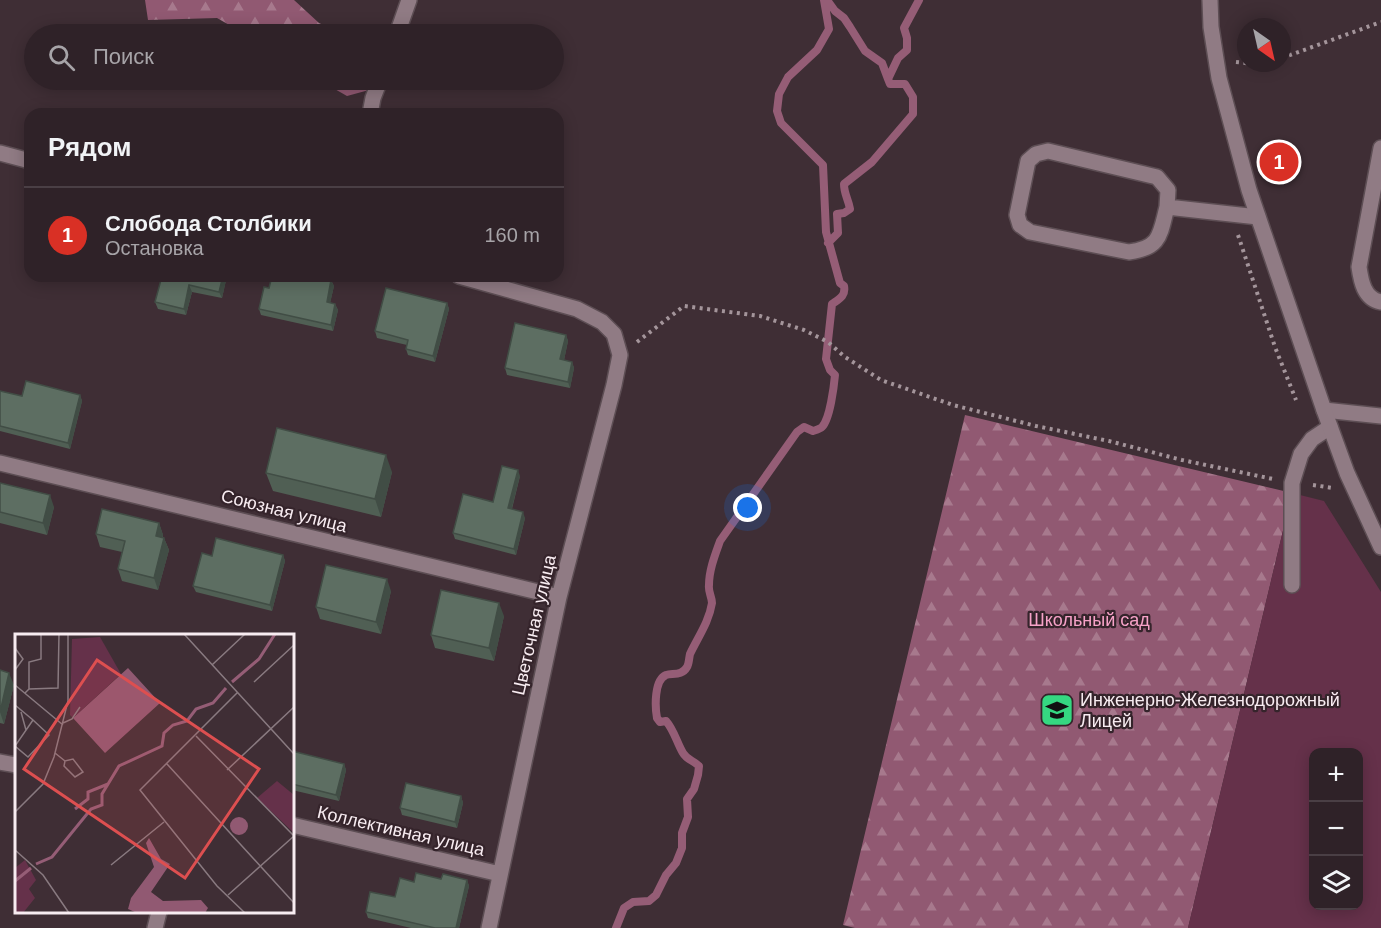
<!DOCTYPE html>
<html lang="ru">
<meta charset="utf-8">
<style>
:root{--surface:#2f2228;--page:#372a30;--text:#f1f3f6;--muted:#a7a4a8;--line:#4a3f45;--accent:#d93025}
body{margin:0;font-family:Arial,sans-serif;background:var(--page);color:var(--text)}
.controls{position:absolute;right:18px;bottom:18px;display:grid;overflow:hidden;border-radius:12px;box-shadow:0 3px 15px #0003}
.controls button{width:54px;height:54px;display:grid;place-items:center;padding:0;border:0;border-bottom:2px solid var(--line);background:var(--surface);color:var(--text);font:30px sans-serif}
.compass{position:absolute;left:1237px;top:18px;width:54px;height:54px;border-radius:50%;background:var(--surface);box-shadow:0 3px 15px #0003;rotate:146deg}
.you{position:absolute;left:748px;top:508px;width:21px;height:21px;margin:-15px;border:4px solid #fff;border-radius:50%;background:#1a73e8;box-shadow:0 0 0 9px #1a73e833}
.badge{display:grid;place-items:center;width:39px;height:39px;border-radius:50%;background:var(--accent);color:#fff;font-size:20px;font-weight:700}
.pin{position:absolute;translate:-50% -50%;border:3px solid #fff;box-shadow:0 2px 6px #0006}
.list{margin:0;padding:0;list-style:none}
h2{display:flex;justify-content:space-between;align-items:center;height:78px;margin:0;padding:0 24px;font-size:26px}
h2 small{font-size:20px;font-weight:400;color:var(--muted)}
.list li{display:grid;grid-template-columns:39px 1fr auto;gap:18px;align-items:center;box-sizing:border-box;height:96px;padding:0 24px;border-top:2px solid var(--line)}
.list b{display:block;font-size:22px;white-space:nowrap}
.list p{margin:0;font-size:20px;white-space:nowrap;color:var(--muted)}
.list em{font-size:20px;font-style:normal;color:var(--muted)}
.icon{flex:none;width:33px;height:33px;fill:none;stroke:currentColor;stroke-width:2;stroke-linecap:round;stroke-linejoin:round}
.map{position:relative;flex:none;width:1381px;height:928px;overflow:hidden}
.search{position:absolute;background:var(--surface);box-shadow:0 3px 15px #0003;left:24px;top:24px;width:540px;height:66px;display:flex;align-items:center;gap:15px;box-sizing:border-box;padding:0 21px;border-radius:33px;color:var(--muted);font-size:22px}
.panel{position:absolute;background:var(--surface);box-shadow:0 3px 15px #0003;left:24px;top:108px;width:540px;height:174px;border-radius:18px}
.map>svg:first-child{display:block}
</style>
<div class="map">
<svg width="1381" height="928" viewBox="0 0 1381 928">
<defs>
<pattern id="forest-firs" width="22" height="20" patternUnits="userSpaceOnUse" patternTransform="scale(1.5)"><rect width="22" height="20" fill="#915972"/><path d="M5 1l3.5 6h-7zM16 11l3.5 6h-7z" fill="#a7798d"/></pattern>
</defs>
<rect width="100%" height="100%" fill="#3f2e35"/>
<path fill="url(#forest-firs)" d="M145,0H294L319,23L342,34H245L217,18L148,20Z
M319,80H374L369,90L347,96Z
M965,415L1292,493L1188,928H855L843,925Z"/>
<path fill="#65314a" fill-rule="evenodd" d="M1292,493L1324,501L1381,592V928H1188ZM1314,752H1358V906H1314Z"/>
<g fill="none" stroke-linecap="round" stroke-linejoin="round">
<path stroke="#955d76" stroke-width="8" d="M827,0L835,11L844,18L850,27L865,51L882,63L888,79
M828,243L838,233L837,214L844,213L850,209C848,198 844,194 844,184L872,162L913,114V97L905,84H890L888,79L898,58L907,50V38L904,28L919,0
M616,928L624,908L633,902L649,901L656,895L666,875L676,863L682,848V833L688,817L687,799L694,789L698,775L699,766C693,760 687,760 683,753C677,743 674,730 666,721L660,722L657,718C655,707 654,680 666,675C673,673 682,676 687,667C689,664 689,658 690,654C698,637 709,622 712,603C712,597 708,592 709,585C709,570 715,555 720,541L797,432L804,427L813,431C816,430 820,429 822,427C830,419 834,386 835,375L830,370L826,359L832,304C839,299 846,296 844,286L840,283L826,232L823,165L781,123L777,111L779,94L788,77L817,50L829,29L824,0"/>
<g stroke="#5d4e54" stroke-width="18">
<path id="service" d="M397,34L409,0
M370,114L373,98L380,80
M1381,148L1359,267C1361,281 1364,299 1381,302
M1167,207L1168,190L1157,177L1048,151L1036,154L1028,161L1017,215L1020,225L1030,232L1129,252C1161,248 1160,234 1167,207L1258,217
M1292,585V483L1301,454L1312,439L1330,427"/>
</g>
<g stroke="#5d4e54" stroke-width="18">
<path id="minor" d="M0,153L30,161
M459,276L577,309L602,322L614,334L620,355L614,385L559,597L489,928
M1324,410L1381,416
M0,463L559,597
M0,762L16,765
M292,825L500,874
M155,928L159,912"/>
</g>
<g stroke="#5d4e54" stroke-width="18">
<path id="secondary" d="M1210,0L1211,27L1219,78L1249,190L1324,410L1347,473L1381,547"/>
</g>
<path stroke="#a4959b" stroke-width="4" stroke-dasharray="3 4.5" stroke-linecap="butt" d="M1282,58L1381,22
M1236,62L1263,65L1268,63
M1238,235L1275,347L1296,400
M637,342L684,306L760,316L804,330L828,342L845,357L881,380L953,405L1036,426L1109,441L1182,460L1273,479
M1313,485L1333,488"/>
<use href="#service" stroke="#907b84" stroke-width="15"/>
<use href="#minor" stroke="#907b84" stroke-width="15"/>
<use href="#secondary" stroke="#907b84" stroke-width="15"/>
</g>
<path fill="#505f54" d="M162,276H227L222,298L192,292L186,315L158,309L155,302Z
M331,280L334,286L330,303L335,304L338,310L333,331L261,315L259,309L269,288Z
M447,303L449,309L435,362L408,355L406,349L407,345L377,338L375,331Z
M566,335L568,341L564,360L572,362L574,368L570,388L507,375L505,368Z
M0,391L22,396L80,395L82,401L70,449L0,431Z
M392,472L381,517L273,491L266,473Z
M520,476L512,509L525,518L516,555L455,539L453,533L493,502Z
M0,483L54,507L47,535L0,523Z
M159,523L163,535V537L164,538L169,550L158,590L122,581L118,569L122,552L100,547L96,534Z
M283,555L285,561L272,611L196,592L193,586L212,556Z
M391,591L381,634L320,619L316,607Z
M504,616L494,661L435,648L431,635Z
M0,670L14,685L4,724L0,723Z
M292,751L344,764L346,770L339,801L292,790Z
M461,796L463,803L457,828L402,815L400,808Z
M467,880L469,886L459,928H411L368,918L366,912L395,897L414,882Z"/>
<path fill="#414d45" d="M223,276H227L222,298L219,292Z
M331,280L334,286L329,308L327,302Z
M189,285L192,292L186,315L184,309Z
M447,303L449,309L435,362L433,356Z
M335,304L338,310L333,331L331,325Z
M566,335L568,341L563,365L560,359Z
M572,362L574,368L570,388L568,382Z
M80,395L82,401L70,449L68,443Z
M386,455L392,472L381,517L375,499Z
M518,470L520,476L510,515L508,508Z
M50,495L54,507L47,535L43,523Z
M523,512L525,518L516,555L514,549Z
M159,523L163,535L160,548L156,536Z
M164,538L169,550L158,590L154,578Z
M283,555L285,561L272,611L270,605Z
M387,579L391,591L381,634L376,622Z
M499,603L504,616L494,661L489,648Z
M9,673L14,685L4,724L0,712Z
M344,764L346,770L339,801L336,795Z
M461,796L463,803L457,828L455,822Z
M467,880L469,886L459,928H456Z"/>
<path fill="#5d6e62" stroke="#414d45" stroke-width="1.5" d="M162,276H223L219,292L189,285L184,309L155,302Z
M272,276H314L331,280L327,302L335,304L331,325L259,309L264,287L269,288Z
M386,288L447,303L433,356L406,349L408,340L375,331Z
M515,323L566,335L560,359L572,362L568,382L505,368Z
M26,381L80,395L68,443L0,426V391L22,396Z
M277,428L386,455L375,499L266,473Z
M502,466L518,470L508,508L523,512L514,549L453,533L463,494L493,502Z
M0,483L50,495L43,523L0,512Z
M102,509L159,523L156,536L164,538L154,578L118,569L125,541L96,534Z
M216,538L283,555L270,605L193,586L202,553L212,556Z
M326,565L387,579L376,622L316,607Z
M441,590L499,603L489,648L431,635Z
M0,670L9,673L0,712Z
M292,751L344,764L336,795L292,784Z
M406,783L461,796L455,822L400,808Z
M416,873L441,879L443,874L467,880L456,928H435L366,912L370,892L395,897L400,878L414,882Z"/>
<defs>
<g id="school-square" transform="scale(1.725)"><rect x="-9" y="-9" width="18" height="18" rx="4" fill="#35d881" stroke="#35242b"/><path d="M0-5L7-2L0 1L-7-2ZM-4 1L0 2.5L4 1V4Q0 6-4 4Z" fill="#111"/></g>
</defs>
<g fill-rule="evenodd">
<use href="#school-square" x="1057" y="710"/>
</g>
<g text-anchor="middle" stroke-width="4.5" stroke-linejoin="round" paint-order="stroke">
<g font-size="18" fill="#f8ecf1" stroke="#35242b">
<text transform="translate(284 511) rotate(14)" y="6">Союзная улица</text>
<text transform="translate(534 625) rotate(-77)" y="6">Цветочная улица</text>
<text transform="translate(401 831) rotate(13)" y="6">Коллективная улица</text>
</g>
<g font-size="18" fill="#f7a2c8" stroke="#35242b">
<text x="1089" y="626">Школьный сад</text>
</g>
<g font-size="18" fill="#f8ecf1" stroke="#35242b" text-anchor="start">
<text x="1080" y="706">Инженерно-Железнодорожный<tspan x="1080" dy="21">Лицей</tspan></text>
</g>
</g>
<g transform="translate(15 634)">
<rect width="279" height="279" fill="#3f2e35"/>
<path d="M262,147L279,161V199L242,164ZM10,226L21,246L14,255L20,264L8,279H0V234Z" fill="#65314a"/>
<path d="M113,34L145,69L90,119L58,84ZM215 192a9 9 0 1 1 18 0a9 9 0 1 1-18 0ZM134,204L146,225L155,230L136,258L148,267L186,266L193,274L190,279H122L113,275L116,264L139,233L131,209Z" fill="#915972"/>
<path d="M85,3L106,40L58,84L55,81L57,5Z" fill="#65314a"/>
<path fill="none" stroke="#955d76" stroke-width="3" d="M217,48L244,25L260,0M60,175L73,165V158L93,150M21,230L37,223L76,175L87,171V160L104,132L147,112L149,99L158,91L172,87L181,75L198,69L211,54M0,247L16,234"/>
<path fill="none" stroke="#897a80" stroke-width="1.5" d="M169,0L279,120M0,14L8,25L0,36M197,31L230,0M239,48L279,11M0,51L48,91M14,55L43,54L44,0M223,58L125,156L202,252L230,279M10,59L14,55V28L26,25V0M0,71L18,86L33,100L34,101L13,123L0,112L18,86M6,78L11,96M48,89L57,85L65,73M181,102L279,202M40,119L50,127L58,125L68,138L60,143L49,132L50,127M152,130L279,269M212,136L279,73M0,178L28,150L39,123L53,67V0M0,216L28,241L54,279M96,231L149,188M213,261L279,202"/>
<path fill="#dd4f50" fill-opacity="0.15" stroke="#dd4f50" stroke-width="3" d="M82,26L244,135L170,244L9,135Z"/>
<rect width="279" height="279" fill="none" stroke="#f8ecf1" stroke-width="3"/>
</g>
</svg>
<div class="controls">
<button>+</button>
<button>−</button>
<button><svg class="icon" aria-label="layers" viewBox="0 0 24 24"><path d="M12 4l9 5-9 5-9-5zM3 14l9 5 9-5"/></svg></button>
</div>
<svg class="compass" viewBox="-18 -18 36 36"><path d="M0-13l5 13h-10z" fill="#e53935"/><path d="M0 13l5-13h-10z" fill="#a7a4a8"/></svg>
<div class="you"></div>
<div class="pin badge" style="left:1279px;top:162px">1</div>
<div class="search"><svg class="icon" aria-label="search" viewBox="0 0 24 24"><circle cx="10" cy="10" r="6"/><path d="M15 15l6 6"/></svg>Поиск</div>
<section class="panel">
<h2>Рядом<small></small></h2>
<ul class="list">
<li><span class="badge">1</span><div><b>Слобода Столбики</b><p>Остановка</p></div><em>160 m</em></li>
</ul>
</section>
</div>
